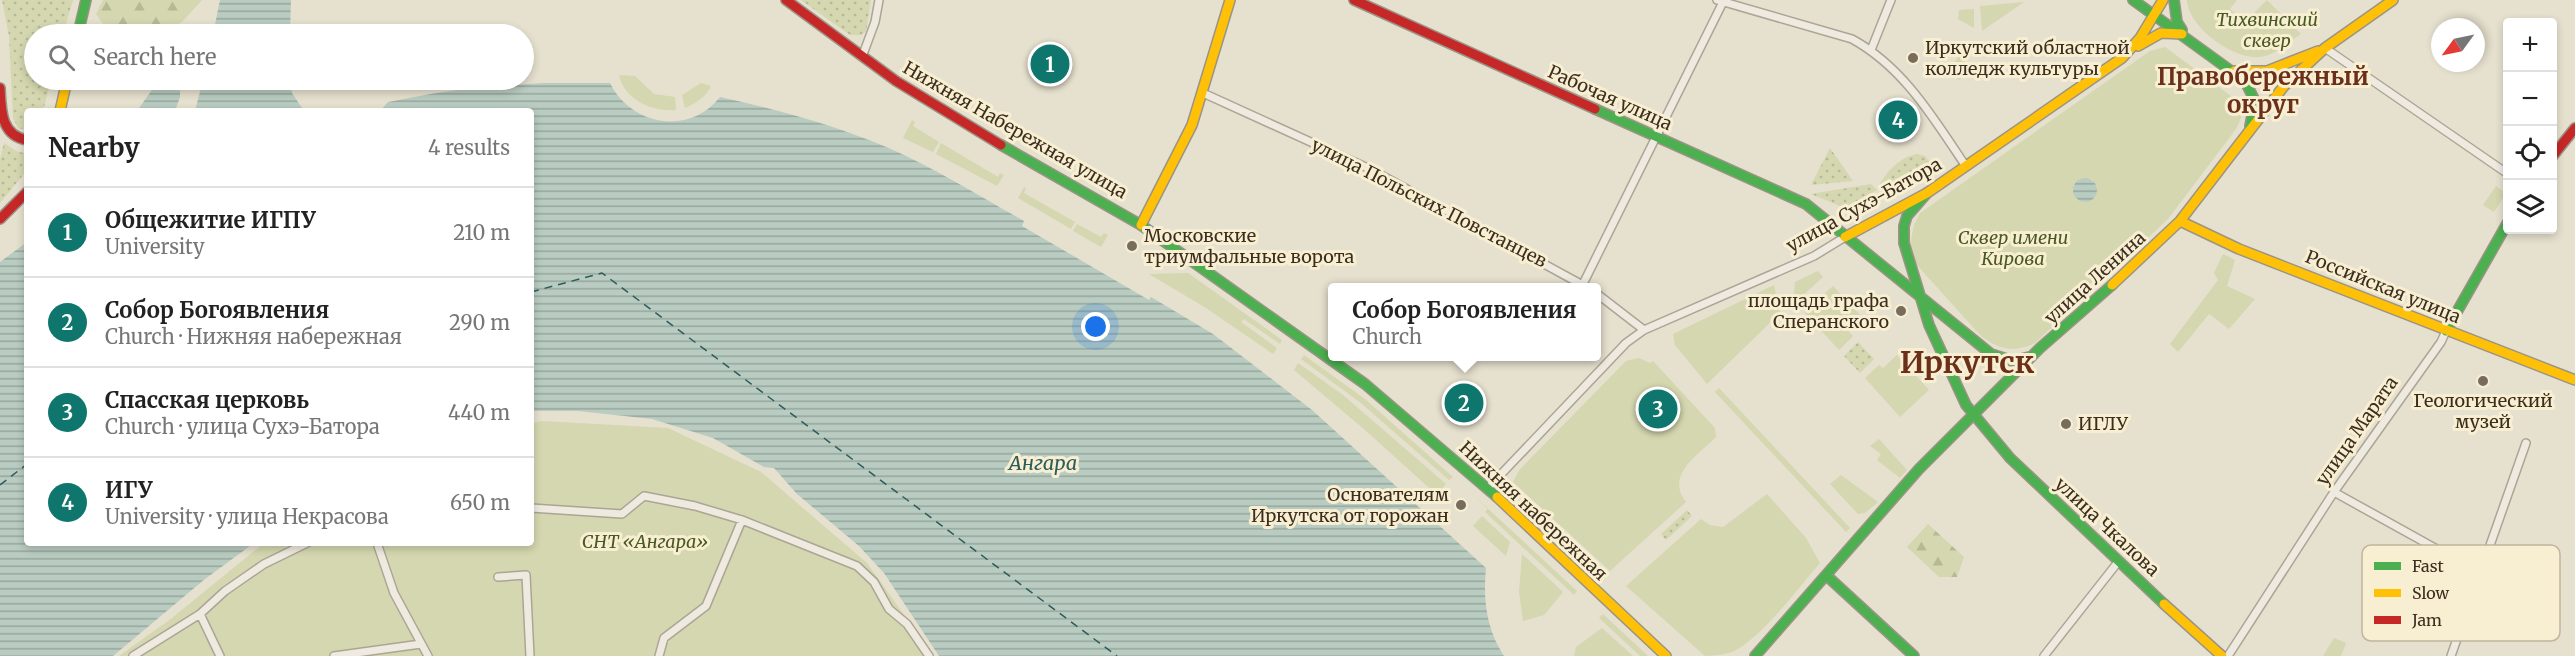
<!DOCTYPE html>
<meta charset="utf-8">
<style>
:root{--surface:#fff;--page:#f6f6f6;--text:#222;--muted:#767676;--line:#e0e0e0;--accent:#0f766e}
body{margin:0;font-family:Merriweather,serif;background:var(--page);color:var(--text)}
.controls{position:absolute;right:18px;top:18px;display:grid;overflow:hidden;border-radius:6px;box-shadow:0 3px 9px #0003}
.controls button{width:54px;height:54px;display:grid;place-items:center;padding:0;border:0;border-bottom:2px solid var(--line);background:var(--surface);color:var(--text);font:30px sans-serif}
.compass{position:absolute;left:2431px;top:18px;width:54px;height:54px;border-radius:50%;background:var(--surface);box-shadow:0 3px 9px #0003;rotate:237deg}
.you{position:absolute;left:1096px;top:327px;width:21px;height:21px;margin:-15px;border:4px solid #fff;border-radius:50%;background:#1a73e8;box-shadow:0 0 0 9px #1a73e833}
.badge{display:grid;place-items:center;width:39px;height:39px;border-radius:50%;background:var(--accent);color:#fff;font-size:20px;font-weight:700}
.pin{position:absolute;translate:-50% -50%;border:3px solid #fff;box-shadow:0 2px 6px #0006}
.popup{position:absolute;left:1328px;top:283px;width:273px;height:78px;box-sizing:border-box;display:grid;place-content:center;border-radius:6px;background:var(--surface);filter:drop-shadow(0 2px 4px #0005);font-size:20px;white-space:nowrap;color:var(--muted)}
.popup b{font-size:22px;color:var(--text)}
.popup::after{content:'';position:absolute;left:50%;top:100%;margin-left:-12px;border:12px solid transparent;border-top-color:var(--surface)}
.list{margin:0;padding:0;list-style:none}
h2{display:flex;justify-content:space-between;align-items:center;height:78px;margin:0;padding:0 24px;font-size:26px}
h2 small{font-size:20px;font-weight:400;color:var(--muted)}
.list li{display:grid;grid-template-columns:39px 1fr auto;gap:18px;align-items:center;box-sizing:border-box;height:90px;padding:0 24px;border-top:2px solid var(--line)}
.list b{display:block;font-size:22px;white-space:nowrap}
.list p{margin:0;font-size:20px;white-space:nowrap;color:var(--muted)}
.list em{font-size:20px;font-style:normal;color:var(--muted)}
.icon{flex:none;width:33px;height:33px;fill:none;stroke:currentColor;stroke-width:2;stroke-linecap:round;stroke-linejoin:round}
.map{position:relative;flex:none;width:2575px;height:656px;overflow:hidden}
.search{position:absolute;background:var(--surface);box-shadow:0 3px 9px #0003;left:24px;top:24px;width:510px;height:66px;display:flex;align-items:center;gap:15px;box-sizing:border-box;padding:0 21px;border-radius:33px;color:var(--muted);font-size:22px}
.panel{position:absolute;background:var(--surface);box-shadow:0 3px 9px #0003;left:24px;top:108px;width:510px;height:438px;border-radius:6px}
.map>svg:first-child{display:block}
</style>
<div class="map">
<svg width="2575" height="656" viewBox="0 0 2575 656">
<defs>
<pattern id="grass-dots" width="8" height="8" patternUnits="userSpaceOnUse" patternTransform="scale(1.5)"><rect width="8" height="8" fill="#d4d7af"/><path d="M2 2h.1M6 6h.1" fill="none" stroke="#b7b996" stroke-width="1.8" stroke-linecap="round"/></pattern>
<pattern id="forest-firs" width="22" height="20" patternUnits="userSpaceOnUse" patternTransform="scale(1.5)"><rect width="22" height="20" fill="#d4d7af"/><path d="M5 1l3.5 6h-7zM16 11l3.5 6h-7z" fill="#b7b996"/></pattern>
<pattern id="water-rules" width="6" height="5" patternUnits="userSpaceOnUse" patternTransform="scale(1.5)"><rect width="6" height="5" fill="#b9ccc1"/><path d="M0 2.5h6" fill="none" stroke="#98a69c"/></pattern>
</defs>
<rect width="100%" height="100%" fill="#e6e0ce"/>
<path fill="url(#grass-dots)" d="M2,0H73L63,34H34V80H51L43,111H27V130L18,128L13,118L9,36Z
M801,0H871L866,31L861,35H850Z
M1961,53L1967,59L1956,74L1961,78L1959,80L1947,72Z
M4,143L18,152L27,153V168L24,174L0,203V159Z
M1830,148L1853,181L1811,185Z
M1917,154L1925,156L1930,162L1914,172L1916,176L1888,194L1882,193L1878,187C1886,172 1900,157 1917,154Z
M1871,184L1877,190L1845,208L1811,194Z
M1858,342L1874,359L1860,373L1844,356Z
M1687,510L1692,516L1666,540L1661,534Z"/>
<path fill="url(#forest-firs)" d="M103,0H202L183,21L164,34H110L96,14Z
M1928,524L1964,557L1957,577H1939L1907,547Z"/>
<path fill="#d4d7af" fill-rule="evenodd" d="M2187,0H2237L2230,9L2245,22L2267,0L2301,34C2290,41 2277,53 2265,56C2238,64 2188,28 2187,0Z
M2024,2L1982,31L1980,6Z
M1974,9V28L1958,19L1959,10Z
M2165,47L2235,99C2245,111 2242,116 2236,129L2168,219L2035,343C2014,353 2000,350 1981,336L1916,264L1910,245L1914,225L1920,213L2150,51ZM2080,179H2092L2097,186L2083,202L2076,199L2074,184Z
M619,75L635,76L654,94L675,97L676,110C653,112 624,100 619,75Z
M701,83L711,86C706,97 696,103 685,108L682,95Z
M912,120L915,122L913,126L939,142L933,152L903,138Z
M941,143L998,177L1000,173L1004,175L997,186L936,154Z
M2496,186L2506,193L2494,212L2483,205Z
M1024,187L1026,188L1024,193L1075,222L1071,229L1018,198Z
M1077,224L1101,237L1104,233L1108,235L1101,247L1073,231Z
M2223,254L2235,260L2227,286L2255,299L2229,329L2209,314L2178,352L2170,344L2218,280L2214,273Z
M1818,271L1823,277L1801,297L1794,296L1795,282Z
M1188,273L1282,340L1280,344L1244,319L1241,322L1277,348L1273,354L1206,308L1149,274Z
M1774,285L1780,313L1707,384L1675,345L1673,334Z
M1833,286L1864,319L1849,332L1853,336L1839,350L1804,312Z
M1304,355L1365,399L1453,477L1449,480L1361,403L1301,359Z
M1897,355L1929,390L1900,417L1865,378L1879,365L1883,368Z
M1639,358L1650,363L1653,361L1715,428L1716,437C1697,456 1665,475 1686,502L1610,571L1513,482L1520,469L1626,361Z
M1298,363L1343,395L1446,484L1437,495L1365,430L1294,370Z
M1719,388L1850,528L1846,532L1715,392Z
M542,421L668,428L761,472L867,563L920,637L928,656H119L172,618L264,543H531V423Z
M1879,439L1907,470L1900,478L1877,460L1881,454L1870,446Z
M1841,475L1878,502L1865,513L1858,514L1830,484Z
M1471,493L1577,591L1574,595L1485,512L1488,508Z
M1767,494L1806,538L1820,563C1798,588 1765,634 1736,650C1727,655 1716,655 1705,656L1626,586L1701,519L1710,525L1723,527Z
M1482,516L1510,542L1506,556L1473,526Z
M1522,554L1563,592L1544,615L1523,621L1519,592Z
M1603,614L1648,656H1640L1599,618Z
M1602,628L1633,656H1574L1576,647Z
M2334,638L2346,643L2341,656H2323Z"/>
<path fill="url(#water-rules)" d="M220,0H291L290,34H213Z
M159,80H180V97L175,111H137Z
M203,80H289L292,93L304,111H195Z
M543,83H610C631,126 690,136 720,97C783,111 846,128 904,155C946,175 983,198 1024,221L1022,226L1149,300L1151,297L1213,334L1312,410L1486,568C1483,599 1486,629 1504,656H939L884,573L859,546L797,494L774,468L764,467L713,438L652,419L578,411H531V111H380L388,102L430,94L478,87Z
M2073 190a12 12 0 1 1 24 0a12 12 0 1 1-24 0Z
M27,242V543H254L205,579L113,656H0V262Z"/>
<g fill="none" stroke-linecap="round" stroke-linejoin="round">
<path stroke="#2c5c5c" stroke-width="1.5" stroke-dasharray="8 6" stroke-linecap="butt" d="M531,292L602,273L1117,656
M0,485L27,464"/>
<g stroke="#aca596" stroke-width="10">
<path id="street" d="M1717,0L1852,39C1903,67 1933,117 1965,165
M2325,48L2508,174
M1871,50L1891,0
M862,57L875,22L879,0
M1203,93L1370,169L1588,288
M1583,284L1724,0
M1596,293L1644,330
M1487,489L1626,343L1644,330L1814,256L1845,237
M2334,492L2480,573
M531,508L622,514L644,496L695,506L742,520L857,566L874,582L889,609L907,624L929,656
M377,543L394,593L428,656
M498,577L526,575L530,656
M200,614L220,656
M133,656L200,614L225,591L264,564L307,543
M334,656L421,644
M659,656L664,638L706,606L742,520
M2044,656L2118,562
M2228,656L2334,492L2441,342L2446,331
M2451,656L2526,443"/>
</g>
<g stroke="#9b9486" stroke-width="12">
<path id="fast" d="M2133,0L2245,81L2255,101L2250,126
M2174,0L2177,22L2182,30
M78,34L86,0
M1595,109L1806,204L1991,354L2013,361L2029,357
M1001,145L1141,225L1365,384L1497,497
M1927,193L1907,216L1904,226V243L1929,325L1966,405L2010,458L2164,604
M2446,331L2508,222
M1827,576L1914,656
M1755,656L1919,469L2040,348L2112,285"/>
</g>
<g stroke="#9b9486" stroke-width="12">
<path id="slow" d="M2138,46L2161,33L2182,34
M2234,71H2267L2318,51
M60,111L67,80
M2180,221L2239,249L2575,380
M1141,225L1192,125L1230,0
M1845,237L1927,193L2122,58L2140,38L2163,0
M2112,285L2180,221L2284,86L2325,48L2393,0
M1497,497L1666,656
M2164,604L2222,656"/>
</g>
<g stroke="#9b9486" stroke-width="12">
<path id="jam" d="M786,0L896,81L1001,145
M1354,0L1595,109
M0,88C1,110 1,136 27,140
M2552,157L2575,128
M0,219L27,192"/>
</g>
<use href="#street" stroke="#eeeae0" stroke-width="7"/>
<use href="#fast" stroke="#4caf50" stroke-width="9"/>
<use href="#slow" stroke="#ffc107" stroke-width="9"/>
<use href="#jam" stroke="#c62828" stroke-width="9"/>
</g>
<g fill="#786c5c" stroke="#f8efd3" stroke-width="2">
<circle cx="1913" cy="58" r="6"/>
<circle cx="1132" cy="246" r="6"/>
<circle cx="1901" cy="311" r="6"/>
<circle cx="2483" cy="381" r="6"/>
<circle cx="2066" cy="424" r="6"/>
<circle cx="1461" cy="505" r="6"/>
</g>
<g text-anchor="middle" stroke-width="6" stroke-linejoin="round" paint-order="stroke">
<g font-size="18" font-style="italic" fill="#495923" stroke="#f8efd3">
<text x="2267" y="26">Тихвинский<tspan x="2267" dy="21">сквер</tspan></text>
<text x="2013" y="244">Сквер имени<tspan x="2013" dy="21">Кирова</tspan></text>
<text x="645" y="548">СНТ «Ангара»</text>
</g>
<g font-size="18" fill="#3c2e1e" stroke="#f8efd3" text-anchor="start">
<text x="1925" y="54">Иркутский областной<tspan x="1925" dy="21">колледж культуры</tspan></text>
<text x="1144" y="242">Московские<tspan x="1144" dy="21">триумфальные ворота</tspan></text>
<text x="1889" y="307" text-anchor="end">площадь графа<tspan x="1889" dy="21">Сперанского</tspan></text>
<text x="2483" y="407" text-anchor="middle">Геологический<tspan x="2483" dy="21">музей</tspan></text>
<text x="2078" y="430">ИГЛУ</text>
<text x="1449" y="501" text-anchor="end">Основателям<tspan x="1449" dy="21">Иркутска от горожан</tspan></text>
</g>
<g font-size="18" fill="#3c2e1e" stroke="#f8efd3">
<text transform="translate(1610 98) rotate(24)" y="6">Рабочая улица</text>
<text transform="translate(1015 130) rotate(30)" y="6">Нижняя Набережная улица</text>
<text transform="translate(1429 203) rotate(27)" y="6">улица Польских Повстанцев</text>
<text transform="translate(1864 205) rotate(-29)" y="6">улица Сухэ-Батора</text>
<text transform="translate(2095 278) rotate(-42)" y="6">улица Ленина</text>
<text transform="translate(2383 287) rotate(22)" y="6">Российская улица</text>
<text transform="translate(2357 431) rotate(-55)" y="6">улица Марата</text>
<text transform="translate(1533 511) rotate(43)" y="6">Нижняя набережная</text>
<text transform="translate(2107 527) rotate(43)" y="6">улица Чкалова</text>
</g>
<g font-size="20" font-style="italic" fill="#2c5c5c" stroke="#f8efd3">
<text x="1043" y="470">Ангара</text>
</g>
<g font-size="24" font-weight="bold" fill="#6b2f1a" stroke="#f8efd3">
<text x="2263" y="85">Правобережный<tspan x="2263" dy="28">округ</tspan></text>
</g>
<g font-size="30" font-weight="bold" fill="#6b2f1a" stroke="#f8efd3">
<text x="1967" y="373">Иркутск</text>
</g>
</g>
<rect x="2362" y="545" width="198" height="96" rx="9" fill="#f8efd3" stroke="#c0b59d" stroke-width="1.5"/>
<rect x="2374" y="562" width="27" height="8" fill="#4caf50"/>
<rect x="2374" y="589" width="27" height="8" fill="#ffc107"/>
<rect x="2374" y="616" width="27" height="8" fill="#c62828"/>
<g font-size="16" fill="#3c2e1e">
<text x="2412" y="572">Fast</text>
<text x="2412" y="599">Slow</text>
<text x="2412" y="626">Jam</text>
</g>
</svg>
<div class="controls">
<button>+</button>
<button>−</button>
<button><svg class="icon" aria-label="locate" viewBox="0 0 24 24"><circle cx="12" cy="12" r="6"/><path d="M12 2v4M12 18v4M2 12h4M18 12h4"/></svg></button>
<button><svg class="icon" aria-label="layers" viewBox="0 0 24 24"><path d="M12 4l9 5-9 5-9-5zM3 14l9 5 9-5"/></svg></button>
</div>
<svg class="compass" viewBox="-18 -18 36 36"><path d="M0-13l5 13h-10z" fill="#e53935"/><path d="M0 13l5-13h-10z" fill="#767676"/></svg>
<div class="you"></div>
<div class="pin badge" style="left:1050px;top:64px">1</div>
<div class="pin badge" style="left:1464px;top:403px">2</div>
<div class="popup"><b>Собор Богоявления</b>Church</div>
<div class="pin badge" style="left:1658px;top:409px">3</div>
<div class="pin badge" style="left:1898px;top:120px">4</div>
<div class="search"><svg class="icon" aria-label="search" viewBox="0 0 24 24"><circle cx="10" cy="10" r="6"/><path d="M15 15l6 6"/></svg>Search here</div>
<section class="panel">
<h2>Nearby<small>4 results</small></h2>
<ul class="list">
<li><span class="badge">1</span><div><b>Общежитие ИГПУ</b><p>University</p></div><em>210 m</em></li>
<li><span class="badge">2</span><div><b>Собор Богоявления</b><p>Church · Нижняя набережная</p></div><em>290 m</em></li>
<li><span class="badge">3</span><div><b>Спасская церковь</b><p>Church · улица Сухэ-Батора</p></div><em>440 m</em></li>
<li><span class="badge">4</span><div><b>ИГУ</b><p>University · улица Некрасова</p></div><em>650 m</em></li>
</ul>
</section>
</div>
